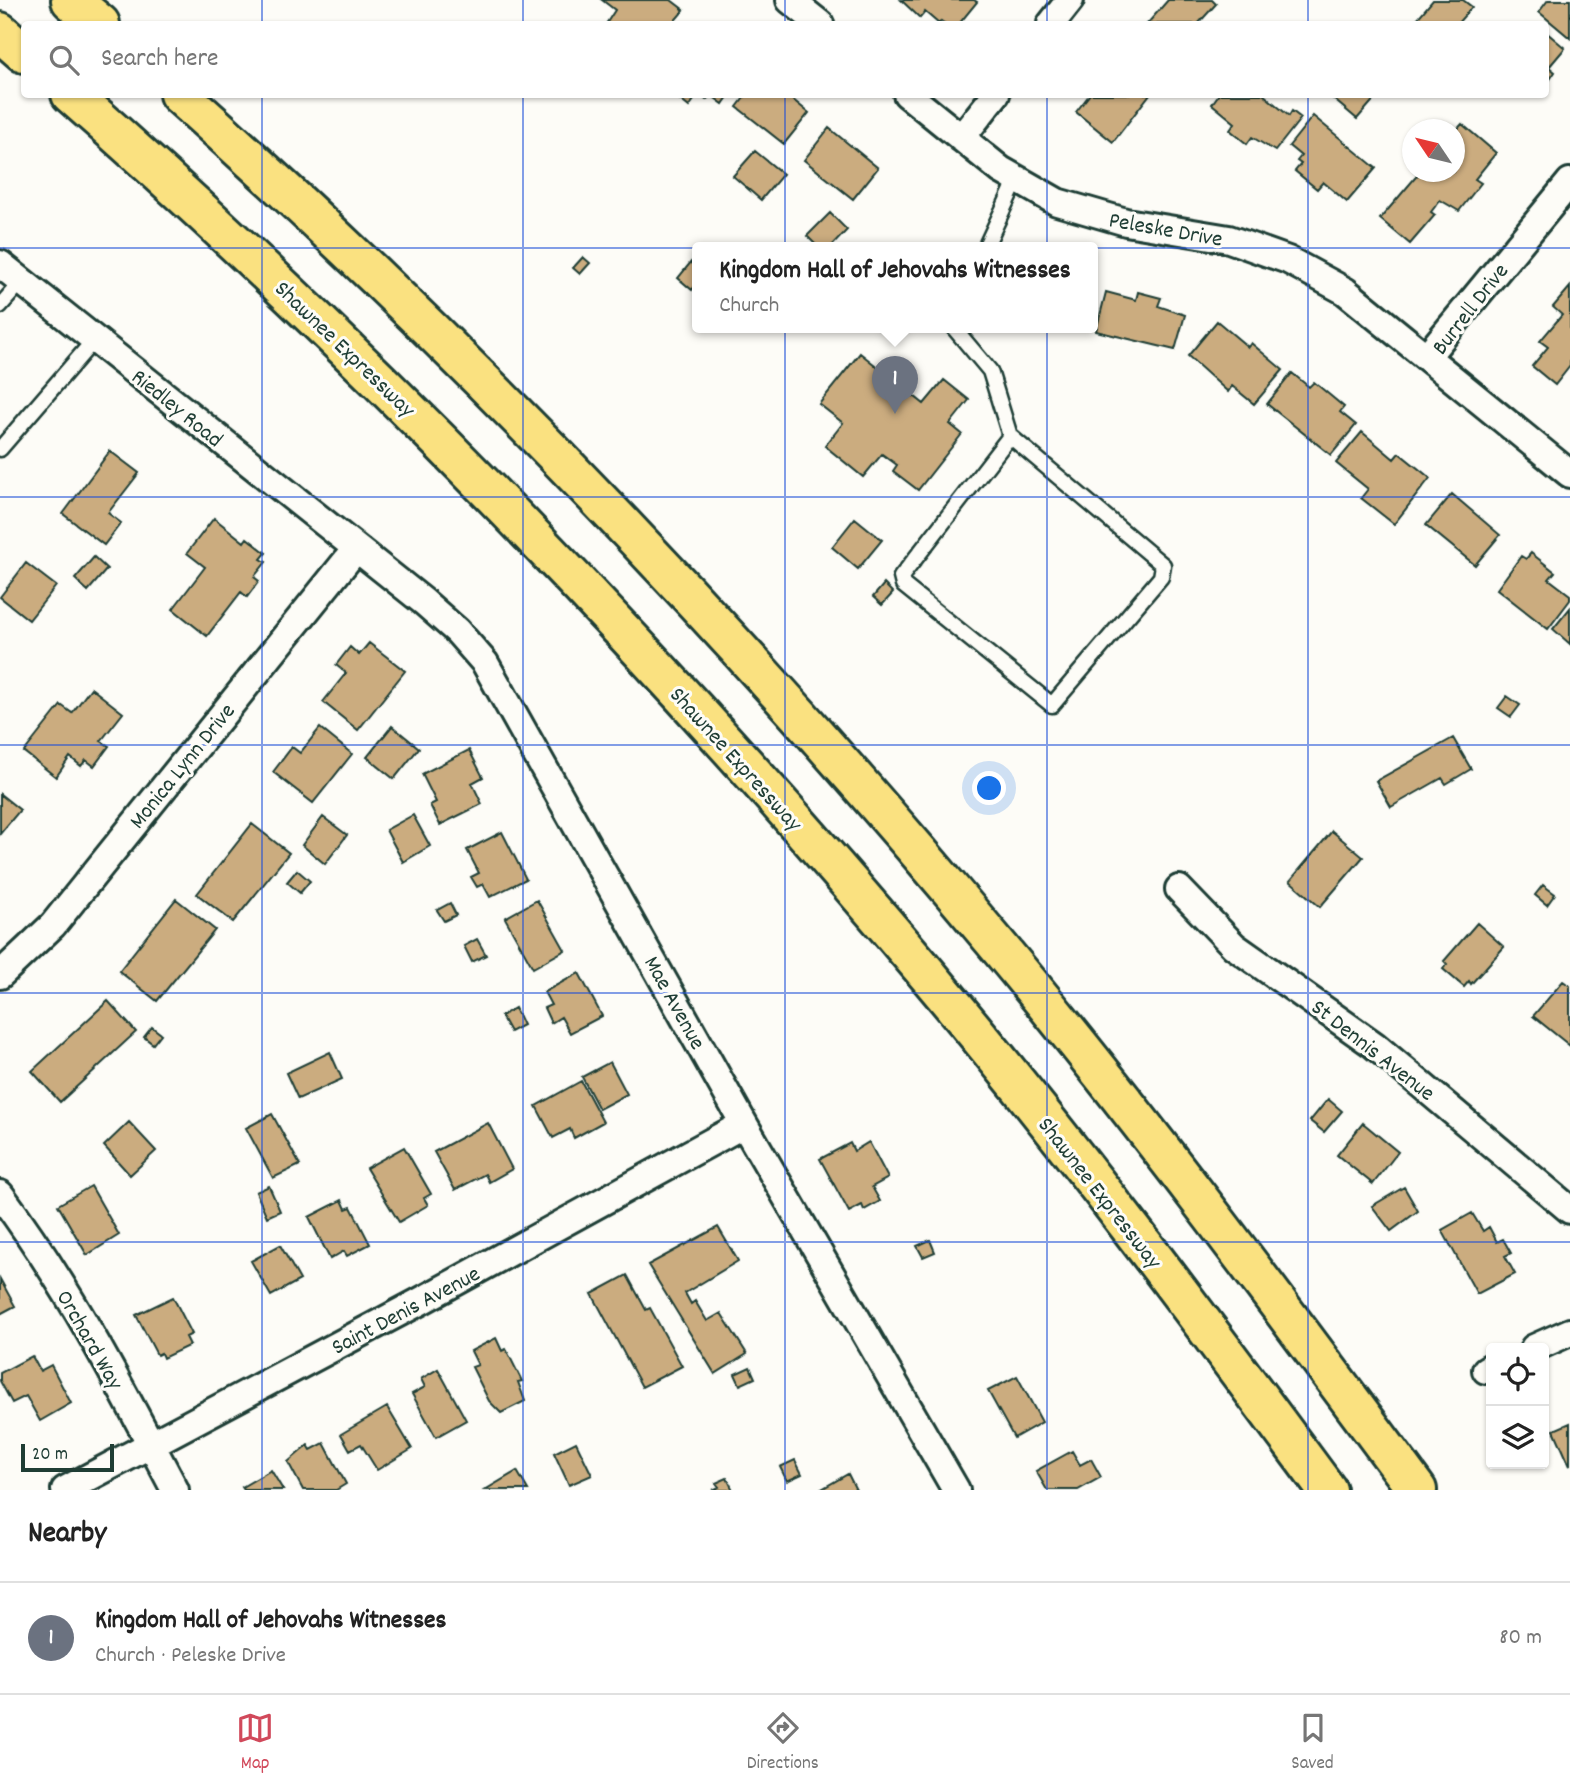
<!DOCTYPE html>
<meta charset="utf-8">
<style>
:root{--surface:#fff;--page:#f6f6f6;--text:#222;--muted:#767676;--line:#e0e0e0;--accent:#d1495b}
body{margin:0;font-family:Dekko,sans-serif;background:var(--page);color:var(--text)}
.controls{position:absolute;right:21px;bottom:21px;display:grid;overflow:hidden;border-radius:7px;box-shadow:0 2px 5px #0004}
.controls button{width:63px;height:63px;display:grid;place-items:center;padding:0;border:0;border-bottom:2px solid var(--line);background:var(--surface);color:var(--text);font:35px sans-serif}
.compass{position:absolute;left:1402px;top:119px;width:63px;height:63px;border-radius:50%;background:var(--surface);box-shadow:0 2px 5px #0004;rotate:305deg}
.scale{position:absolute;left:21px;bottom:18px;width:93px;box-sizing:border-box;padding-left:7px;border:4px solid #1f3d34;border-top:0;font-size:19px;line-height:24px;white-space:nowrap;color:#1f3d34;-webkit-text-stroke:5px #fdfcf7;paint-order:stroke}
.you{position:absolute;left:990px;top:789px;width:24px;height:24px;margin:-18px;border:5px solid #fff;border-radius:50%;background:#1a73e8;box-shadow:0 0 0 10px #1a73e833}
.badge{display:grid;place-items:center;width:46px;height:46px;border-radius:50%;background:var(--accent);color:#fff;font-size:23px;font-weight:700}
.pin{position:absolute;translate:-50% -58px;filter:drop-shadow(0 2px 4px #0008)}
.pin::after{content:'';position:absolute;top:37px;width:24px;height:21px;background:inherit;clip-path:polygon(0 0,100% 0,50% 100%)}
.popup{position:absolute;left:692px;top:242px;width:406px;height:91px;box-sizing:border-box;display:grid;place-content:center;border-radius:7px;background:var(--surface);filter:drop-shadow(0 2px 5px #0005);font-size:23px;white-space:nowrap;color:var(--muted)}
.popup b{font-size:26px;color:var(--text)}
.popup::after{content:'';position:absolute;left:50%;top:100%;margin-left:-14px;border:14px solid transparent;border-top-color:var(--surface)}
.list{margin:0;padding:0;list-style:none}
h2{display:flex;justify-content:space-between;align-items:center;height:91px;margin:0;padding:0 28px;font-size:30px}
h2 small{font-size:23px;font-weight:400;color:var(--muted)}
.list li{display:grid;grid-template-columns:46px 1fr auto;gap:21px;align-items:center;box-sizing:border-box;height:112px;padding:0 28px;border-top:2px solid var(--line)}
.list b{display:block;font-size:26px;white-space:nowrap}
.list p{margin:0;font-size:23px;white-space:nowrap;color:var(--muted)}
.list em{font-size:23px;font-style:normal;color:var(--muted)}
.icon{flex:none;width:38px;height:38px;fill:none;stroke:currentColor;stroke-width:2;stroke-linecap:round;stroke-linejoin:round}
.map{position:relative;flex:none;width:1570px;height:1490px;overflow:hidden}
.search{position:absolute;background:var(--surface);box-shadow:0 2px 5px #0004;left:21px;right:21px;top:21px;height:77px;display:flex;align-items:center;gap:18px;box-sizing:border-box;padding:0 24px;border-radius:7px;color:var(--muted);font-size:26px}
.sheet{height:203px;background:var(--surface)}
nav{display:flex;justify-content:space-around;align-items:center;box-sizing:border-box;height:98px;border-top:2px solid var(--line);background:var(--surface);font-size:19px;color:var(--muted)}
nav a{display:grid;justify-items:center;gap:4px}
nav .on{color:var(--accent)}
.map>svg:first-child{display:block}
</style>
<div class="map">
<svg width="1570" height="1490" viewBox="0 0 1570 1490">
<rect width="100%" height="100%" fill="#fdfcf7"/>
<filter id="ink" filterUnits="userSpaceOnUse"><feTurbulence type="fractalNoise" baseFrequency=".0143" numOctaves="2"/><feDisplacementMap in="SourceGraphic" scale="14" xChannelSelector="R" yChannelSelector="G"/><feConvolveMatrix kernelMatrix="1 2 1 2 8 2 1 2 1" color-interpolation-filters="sRGB"/></filter>
<g filter="url(#ink)">
<path fill="#cbac7f" stroke="#1f3d34" stroke-width="2" d="M602,0H671L684,10L672,24H606L615,10Z
M901,0H974L977,2L959,24H945L941,21L939,24L925,12L920,18Z
M1168,0H1212L1216,4L1198,24H1147Z
M1433,0H1463L1472,7L1457,24H1421L1416,20Z
M1548,0H1570V38L1539,12Z
M1546,32L1565,48L1549,67L1555,72L1546,85Z
M673,94H698L689,107Z
M699,94H730L723,104L711,95L706,100Z
M747,94H786L809,113L784,144L737,107Z
M1090,94H1150L1113,142L1076,112Z
M1219,94H1263L1289,116L1292,111L1301,118L1275,151L1252,137L1247,144L1230,130L1235,123L1212,104Z
M1333,94H1375L1377,96L1357,119L1331,97Z
M1313,116L1376,168L1347,202L1323,182L1317,189L1295,171L1301,164L1297,161L1301,156L1289,146Z
M1462,124L1496,153L1475,179L1481,183L1459,211L1440,200L1431,212L1435,215L1410,244L1380,219L1420,172H1454V133Z
M829,128L878,168L853,199L804,160Z
M755,151L783,174L761,200L733,176Z
M830,213L847,230L830,248H819L807,236Z
M583,257L590,263L580,274L573,268Z
M691,262L697,268V284L692,290L678,278Z
M1570,287V366L1555,385L1532,366L1548,347L1540,341L1562,315L1553,307Z
M1106,292L1136,300L1138,292L1161,298L1158,306L1185,315L1175,350L1096,331Z
M1217,321L1248,347L1251,343L1283,370L1254,404L1232,386L1228,392L1188,356Z
M860,353L924,404L944,380L969,400L950,424L962,434L918,490L893,471L897,465L882,454L863,477L825,446L843,423L819,404Z
M1292,373L1309,387L1314,382L1344,407L1340,412L1356,425L1331,455L1267,404Z
M1362,432L1394,459L1399,453L1430,478L1394,524L1361,498L1368,489L1336,463Z
M110,451L139,473L108,513L121,523L104,545L63,514Z
M1452,494L1500,535L1475,565L1426,525Z
M214,518L244,542L247,538L266,553L261,559L266,562L254,577L259,581L247,597L241,592L207,636L173,609L205,567L187,553Z
M855,518L882,540L858,569L832,547Z
M1531,553L1555,572L1549,579L1570,595V600L1548,629L1497,589L1521,556L1526,559Z
M94,557L107,569L88,591L75,579Z
M26,563L56,586L29,620L0,597Z
M884,584L893,593L882,605L873,597Z
M1570,608V644L1553,629Z
M369,643L405,671L358,730L323,702L346,673L336,665L350,647L359,655Z
M91,688L123,713L101,741L109,746L94,766L86,760L81,766L70,757L56,777L24,752L61,705L72,713Z
M1507,696L1520,705L1511,717L1498,708Z
M392,726L419,748L394,779L367,757Z
M320,728L352,754L313,803L273,772L292,747L300,753Z
M1453,738L1471,769L1446,784L1442,778L1391,807L1376,781Z
M469,750L483,777L472,783L482,804L440,825L430,805L436,802L422,774Z
M0,794L20,810L0,834Z
M413,815L430,846L403,862L386,830Z
M323,817L347,835L325,864L302,845Z
M252,824L289,853L233,922L197,894Z
M1332,831L1363,857L1320,907L1290,881Z
M502,832L526,879L490,897L483,884L477,887L471,877L479,873L467,850Z
M297,870L310,881L300,893L287,882Z
M1543,885L1555,894L1547,905L1535,895Z
M176,899L215,930L157,1001L119,971Z
M537,900L565,950L533,968L505,918Z
M450,903L456,915L444,921L437,910Z
M1477,923L1504,947L1471,984L1469,981L1464,987L1443,969L1447,964L1444,961Z
M477,939L486,955L472,962L464,946Z
M579,973L602,1016L570,1033L561,1017L551,1023L544,1008L551,1005L544,992Z
M1563,981L1570,986V1046L1533,1016Z
M108,1001L136,1032L60,1102L32,1071Z
M515,1008L523,1025L510,1032L501,1016Z
M152,1027L161,1034L153,1044L144,1037Z
M330,1052L342,1079L298,1099L286,1073Z
M610,1062L627,1094L599,1109L582,1077Z
M581,1081L603,1122L574,1138L570,1129L553,1138L536,1106Z
M1328,1099L1342,1111L1324,1132L1310,1121Z
M272,1114L300,1165L273,1178L246,1128Z
M129,1122L156,1151L130,1175L104,1146Z
M488,1123L512,1169L489,1182L485,1174L455,1190L434,1152Z
M1363,1123L1398,1152L1373,1184L1337,1155Z
M869,1142L888,1178L872,1187L880,1201L864,1210L862,1205L849,1212L820,1159L850,1143L854,1151Z
M404,1147L431,1194L424,1198L428,1205L399,1222L366,1168Z
M91,1186L119,1235L87,1255L58,1205Z
M269,1186L280,1211L267,1217L256,1192Z
M1404,1187L1418,1211L1391,1231L1372,1206Z
M342,1200L346,1209L351,1207L370,1244L347,1256L344,1251L330,1259L309,1217Z
M1472,1213L1483,1231L1489,1227L1497,1242L1503,1239L1511,1253L1505,1256L1515,1274L1477,1294L1442,1230Z
M718,1227L738,1261L685,1293L691,1304L695,1301L707,1321L721,1313L747,1354L715,1374L648,1265Z
M930,1240L935,1252L923,1257L917,1246Z
M280,1245L300,1280L271,1296L251,1261Z
M627,1275L646,1310L650,1308L682,1366L642,1387L592,1294Z
M0,1279L15,1306L0,1314Z
M173,1297L192,1334L186,1337L190,1345L163,1358L161,1353L157,1355L136,1315Z
M496,1338L502,1351L506,1349L522,1381L518,1382L525,1401L501,1413L489,1401L472,1367L478,1365L471,1351Z
M32,1356L40,1371L51,1365L71,1403L40,1421L26,1396L12,1403L0,1381V1373Z
M750,1367L755,1378L740,1385L735,1374Z
M438,1369L466,1420L436,1437L412,1394L425,1387L421,1379Z
M1017,1376L1042,1422L1014,1438L988,1391Z
M387,1407L412,1449L377,1470L361,1444L350,1450L341,1434Z
M1570,1423V1466L1554,1430Z
M576,1442L592,1475L569,1485L554,1453Z
M324,1443L346,1484L336,1490H303L288,1462L308,1445L311,1450Z
M1072,1451L1080,1465L1091,1459L1101,1477L1078,1490H1047L1036,1471Z
M795,1460L802,1474L787,1481L780,1467Z
M271,1470L283,1490H244L242,1487Z
M517,1471L528,1490H485Z
M848,1474L856,1490H820Z
M727,1478L733,1490H713L719,1487L716,1483Z"/>
<g fill="none" stroke-linecap="round" stroke-linejoin="round">
<g stroke="#1f3d34" stroke-width="19">
<path id="service" d="M985,248L1017,179
M0,306L22,281
M954,328L990,371L1010,436L1163,565L1161,577L1052,705L903,585L901,577L1010,436
M0,449L94,340"/>
</g>
<g stroke="#1f3d34" stroke-width="32">
<path id="minor" d="M790,0L820,24
M1051,24L1070,0
M907,94L1001,170L1057,202L1126,222L1229,239L1288,260L1345,291L1570,474
M961,138L996,94
M0,264L424,602L457,631L485,663L744,1124L956,1490
M1427,356L1570,182
M1179,889L1234,946L1374,1045L1570,1210
M0,975L53,925L356,549
M0,1194C68,1285 122,1389 175,1490
M1534,1348L1570,1332
M1486,1370L1491,1367
M65,1490L419,1302L744,1124"/>
</g>
<g stroke="#1f3d34" stroke-width="44">
<path id="motorway" d="M71,0L100,24
M0,32L24,53
M71,94C379,365 663,661 928,975C1068,1141 1198,1316 1327,1490
M179,94C471,355 742,640 993,940C1141,1117 1279,1304 1417,1490"/>
</g>
<use href="#service" stroke="#fdfcf7" stroke-width="14"/>
<use href="#minor" stroke="#fdfcf7" stroke-width="26"/>
<use href="#motorway" stroke="#fae180" stroke-width="38"/>
</g>
</g>
<path fill="none" stroke="#1d4ed8" stroke-width="2" stroke-opacity="0.55" d="M262,0V24M523,0V24M785,0V24M1047,0V24M1308,0V24M262,94V1490M523,94V1490M785,94V1490M1047,94V1490M1308,94V1490M0,248H1570M0,497H1570M0,745H1570M0,993H1570M0,1242H1570"/>
<g text-anchor="middle" stroke-width="6" stroke-linejoin="round" paint-order="stroke">
<g font-size="23" fill="#1f3d34" stroke="#fdfcf7">
<text transform="translate(1166 228) rotate(10)" y="8">Peleske Drive</text>
<text transform="translate(1469 308) rotate(-52)" y="8">Burrell Drive</text>
<text transform="translate(346 348) rotate(44)" y="8">Shawnee Expressway</text>
<text transform="translate(178 407) rotate(39)" y="8">Riedley Road</text>
<text transform="translate(737 758) rotate(48)" y="8">Shawnee Expressway</text>
<text transform="translate(181 765) rotate(-51)" y="8">Monica Lynn Drive</text>
<text transform="translate(676 1002) rotate(61)" y="8">Mae Avenue</text>
<text transform="translate(1374 1049) rotate(38)" y="8">St Dennis Avenue</text>
<text transform="translate(1101 1192) rotate(52)" y="8">Shawnee Expressway</text>
<text transform="translate(405 1309) rotate(-28)" y="8">Saint Denis Avenue</text>
<text transform="translate(91 1339) rotate(60)" y="8">Orchard Way</text>
</g>
</g>
</svg>
<div class="controls">
<button><svg class="icon" aria-label="locate" viewBox="0 0 24 24"><circle cx="12" cy="12" r="6"/><path d="M12 2v4M12 18v4M2 12h4M18 12h4"/></svg></button>
<button><svg class="icon" aria-label="layers" viewBox="0 0 24 24"><path d="M12 4l9 5-9 5-9-5zM3 14l9 5 9-5"/></svg></button>
</div>
<svg class="compass" viewBox="-18 -18 36 36"><path d="M0-13l5 13h-10z" fill="#e53935"/><path d="M0 13l5-13h-10z" fill="#767676"/></svg>
<div class="scale">20 m</div>
<div class="you"></div>
<div class="pin badge" style="left:895px;top:414px;background:#6b7280">1</div>
<div class="popup"><b>Kingdom Hall of Jehovahs Witnesses</b>Church</div>
<div class="search"><svg class="icon" aria-label="search" viewBox="0 0 24 24"><circle cx="10" cy="10" r="6"/><path d="M15 15l6 6"/></svg>Search here</div>
</div>
<section class="sheet">
<h2>Nearby<small></small></h2>
<ul class="list">
<li><span class="badge" style="background:#6b7280">1</span><div><b>Kingdom Hall of Jehovahs Witnesses</b><p>Church · Peleske Drive</p></div><em>80 m</em></li>
</ul>
</section>
<nav>
<a class="on"><svg class="icon" aria-label="map" viewBox="0 0 24 24"><path d="M3 6l6-2 6 2 6-2v14l-6 2-6-2-6 2zM9 4v14M15 6v14"/></svg>Map</a>
<a><svg class="icon" aria-label="directions" viewBox="0 0 24 24"><path d="M12 3l9 9-9 9-9-9zM9 14v-3h6M13 9l2 2-2 2"/></svg>Directions</a>
<a><svg class="icon" aria-label="saved" viewBox="0 0 24 24"><path d="M7 4h10v16l-5-4-5 4z"/></svg>Saved</a>
</nav>
